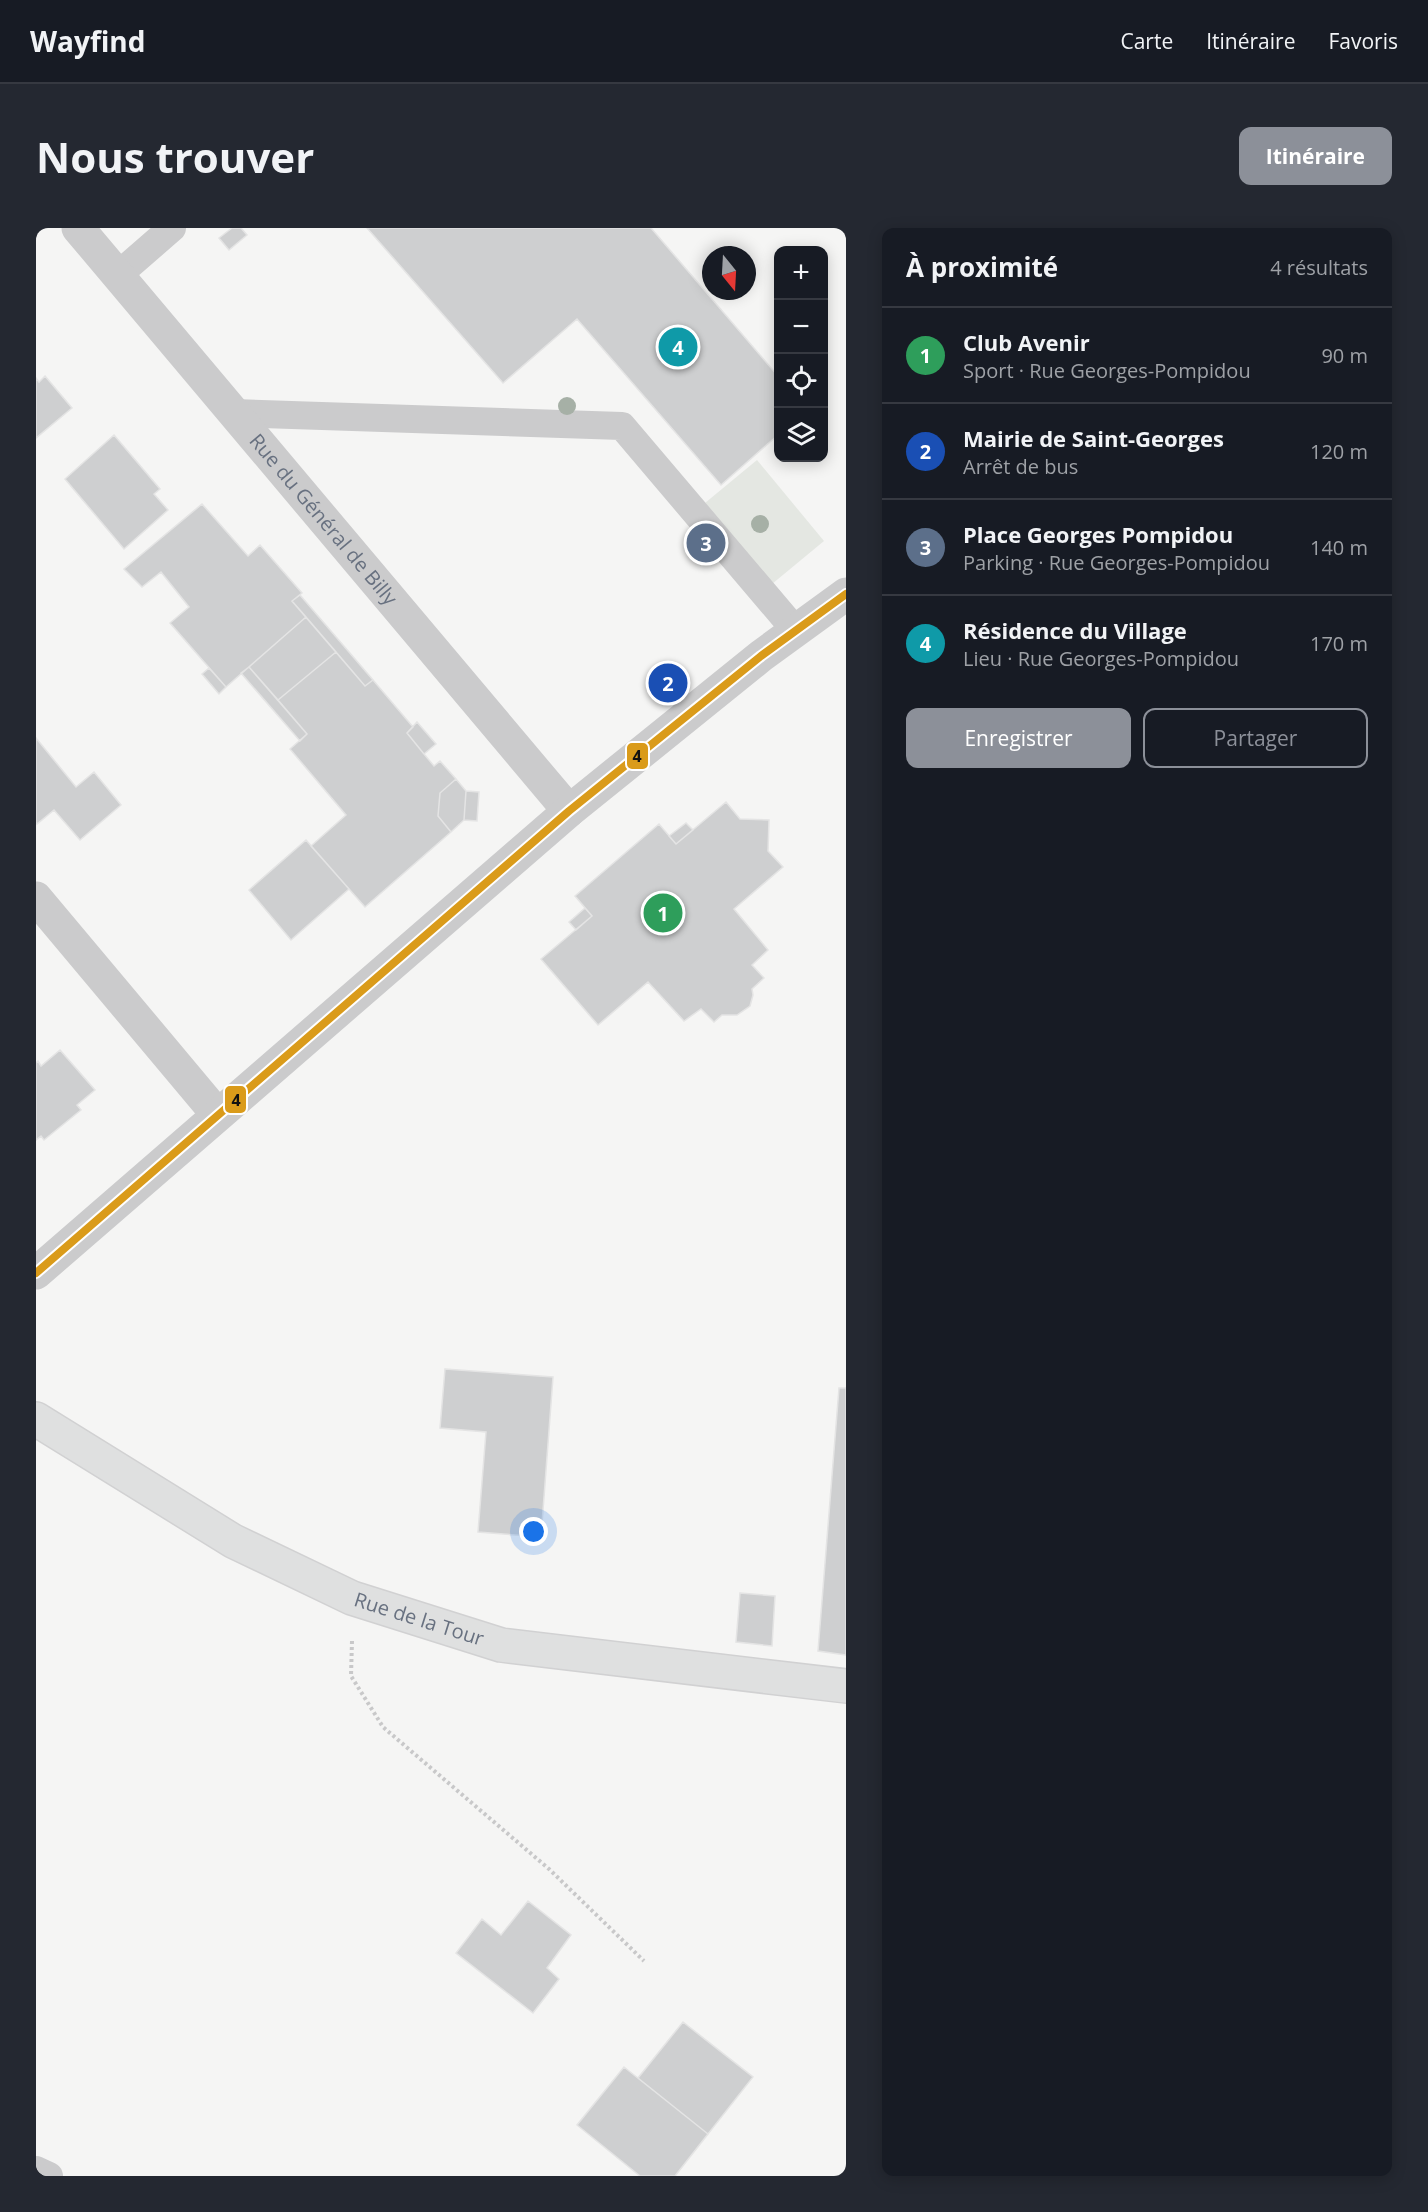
<!DOCTYPE html>
<html lang="fr">
<meta charset="utf-8">
<style>
:root{--surface:#171b24;--page:#242831;--text:#f1f3f6;--muted:#9ea1a6;--line:#363941;--accent:#8c9099}
body{margin:0;font-family:"Open Sans",sans-serif;background:var(--page);color:var(--text)}
.controls{position:absolute;right:18px;top:18px;display:grid;overflow:hidden;border-radius:12px;box-shadow:0 3px 15px #0003}
.controls button{width:54px;height:54px;display:grid;place-items:center;padding:0;border:0;border-bottom:2px solid var(--line);background:var(--surface);color:var(--text);font:30px sans-serif}
.compass{position:absolute;left:666px;top:18px;width:54px;height:54px;border-radius:50%;background:var(--surface);box-shadow:0 3px 15px #0003;rotate:162deg}
.you{position:absolute;left:498px;top:1304px;width:21px;height:21px;margin:-15px;border:4px solid #fff;border-radius:50%;background:#1a73e8;box-shadow:0 0 0 9px #1a73e833}
.badge{display:grid;place-items:center;width:39px;height:39px;border-radius:50%;background:var(--accent);color:#fff;font-size:20px;font-weight:700}
.pin{position:absolute;translate:-50% -50%;border:3px solid #fff;box-shadow:0 2px 6px #0006}
.list{margin:0;padding:0;list-style:none}
h2{display:flex;justify-content:space-between;align-items:center;height:78px;margin:0;padding:0 24px;font-size:26px}
h2 small{font-size:20px;font-weight:400;color:var(--muted)}
.list li{display:grid;grid-template-columns:39px 1fr auto;gap:18px;align-items:center;box-sizing:border-box;height:96px;padding:0 24px;border-top:2px solid var(--line)}
.list b{display:block;font-size:22px;white-space:nowrap}
.list p{margin:0;font-size:20px;white-space:nowrap;color:var(--muted)}
.list em{font-size:20px;font-style:normal;color:var(--muted)}
.actions{display:flex;gap:12px;padding:18px 24px}
.actions a{flex:1;padding:14px 0;border:2px solid var(--accent);border-radius:12px;text-align:center;font-size:21px;color:var(--accent)}
.actions .main{background:var(--accent);color:#fff}
.icon{flex:none;width:33px;height:33px;fill:none;stroke:currentColor;stroke-width:2;stroke-linecap:round;stroke-linejoin:round}
.map{position:relative;flex:none;width:810px;height:1948px;overflow:hidden;border-radius:12px}
header{display:flex;align-items:center;gap:36px;box-sizing:border-box;height:84px;padding:0 30px;background:var(--surface);border-bottom:2px solid var(--line)}
header strong{font-size:28px}
nav{display:flex;gap:33px;margin-inline-start:auto;font-size:21px}
.intro{display:flex;align-items:center;justify-content:space-between;box-sizing:border-box;height:144px;padding:0 36px}
h1{margin:0;font-size:42px}
.button{padding:15px 27px;border-radius:12px;background:var(--accent);color:#fff;font-size:21px;font-weight:700}
main{display:flex;gap:36px;padding:0 36px}
aside{flex:1;background:var(--surface);border-radius:12px;box-shadow:0 3px 15px #0003}
.map>svg:first-child{display:block}
</style>
<header>
<strong>Wayfind</strong>
<nav><a>Carte</a><a>Itinéraire</a><a>Favoris</a></nav>
</header>
<div class="intro"><h1>Nous trouver</h1><a class="button">Itinéraire</a></div>
<main>
<div class="map">
<svg width="810" height="1948" viewBox="0 0 810 1948">
<rect width="100%" height="100%" fill="#f5f5f4"/>
<path fill="#e4e7e2" d="M721,232L788,313L736,356L669,275Z"/>
<path fill="#cecfd0" stroke="#e4e4e4" stroke-width="1.5" d="M196,0H205L211,7L193,22L183,10Z
M331,0H615L742,148V207L685,257L541,91L467,155Z
M9,148L36,180L0,210V150L3,154Z
M78,207L124,261L118,266L132,282L88,321L29,251Z
M166,276L212,328L224,317L266,365L256,373L270,389L190,459L134,395L153,379L125,344L106,359L88,341Z
M264,367L337,452L329,458L256,373Z
M270,389L300,424L242,472L213,439Z
M300,424L329,458L337,452L377,499L371,505L388,526L398,538L404,533L420,551L404,565L402,588L415,604L329,679L275,618L310,587L254,521L271,506L242,472Z
M213,439L271,506L264,513L205,445Z
M173,440L190,459L183,466L166,446Z
M381,494L400,516L388,526L371,505Z
M0,510L40,559L58,544L85,577L44,612L18,582L1,596L0,594Z
M420,551L430,563L428,592L415,604L402,588L404,565Z
M430,563L443,564L441,593L428,592Z
M690,574L704,591L733,592L732,623L747,639L698,681L732,722L716,737L728,750L716,761L717,767L714,778L701,787H686L678,794L665,781L648,793L612,754L562,797L505,731L556,688L539,668L623,596L640,616Z
M650,595L657,602L640,616L633,608Z
M270,612L313,661L255,712L213,662Z
M549,680L556,688L540,702L533,694Z
M24,822L59,862L41,877L45,882L8,912L5,908L0,912V835L2,833L5,838Z
M409,1141L517,1149L505,1309L442,1304L450,1204L404,1200Z
M803,1160H810V1427L782,1423Z
M704,1365L739,1368L736,1418L700,1414Z
M492,1673L535,1707L511,1740L523,1751L497,1785L420,1725L446,1691L465,1707Z
M647,1794L717,1849L672,1906L602,1850Z
M588,1839L672,1906L639,1948H604L541,1897Z"/>
<g fill="none" stroke-linecap="round" stroke-linejoin="round">
<g stroke="#d1d1d2" stroke-width="36">
<g id="secondary">
<path id="s2" d="M0,1191L197,1313L316,1370L465,1417L810,1458"/>
</g>
</g>
<path stroke="#c8c8c9" stroke-width="4" stroke-dasharray="3 3" stroke-linecap="butt" d="M316,1413L315,1448L347,1499L513,1641L608,1733"/>
<path stroke="#cbcbcc" stroke-width="28" d="M82,47L136,0
M197,185L586,198L760,403
M0,1942L13,1948"/>
<g stroke="#cbcbcc" stroke-width="33">
<path id="s1" d="M42,0L533,583"/>
<path d="M0,670L181,886"/>
<path d="M0,1045L533,583L725,428L810,366"/>
</g>
<use href="#secondary" stroke="#dfe0e0" stroke-width="33"/>
<g stroke="#fff" stroke-width="12">
<path id="bus-1" d="M0,1045L533,583L725,428L810,366"/>
</g>
<use href="#bus-1" stroke="#da9b1a" stroke-width="8"/>
</g>
<g fill="#a6b0a6">
<circle cx="531" cy="178" r="9"/>
<circle cx="724" cy="296" r="9"/>
</g>
<g text-anchor="middle" stroke-width="6" stroke-linejoin="round" paint-order="stroke">
<g font-size="20" fill="#687180" stroke="#fff">
<text dy="7" stroke="none"><textPath href="#s1" startOffset="381">Rue du Général de Billy</textPath></text>
<text dy="7" stroke="none"><textPath href="#s2" startOffset="434">Rue de la Tour</textPath></text>
</g>
</g>
<g stroke="#fff" stroke-width="2">
<rect x="590" y="514" width="23" height="28" rx="6" fill="#da9b1a"/>
<rect x="188" y="857" width="23" height="29" rx="6" fill="#da9b1a"/>
</g>
<g font-size="16" text-anchor="middle" font-weight="bold" fill="#111">
<text x="601" y="534">4</text>
<text x="200" y="878">4</text>
</g>
</svg>
<div class="controls">
<button>+</button>
<button>−</button>
<button><svg class="icon" aria-label="locate" viewBox="0 0 24 24"><circle cx="12" cy="12" r="6"/><path d="M12 2v4M12 18v4M2 12h4M18 12h4"/></svg></button>
<button><svg class="icon" aria-label="layers" viewBox="0 0 24 24"><path d="M12 4l9 5-9 5-9-5zM3 14l9 5 9-5"/></svg></button>
</div>
<svg class="compass" viewBox="-18 -18 36 36"><path d="M0-13l5 13h-10z" fill="#e53935"/><path d="M0 13l5-13h-10z" fill="#9ea1a6"/></svg>
<div class="you"></div>
<div class="pin badge" style="left:627px;top:685px;background:#2e9e5b">1</div>
<div class="pin badge" style="left:632px;top:455px;background:#1a4fb4">2</div>
<div class="pin badge" style="left:670px;top:315px;background:#5c6f8a">3</div>
<div class="pin badge" style="left:642px;top:119px;background:#0f9aa8">4</div>
</div>
<aside>
<h2>À proximité<small>4 résultats</small></h2>
<ul class="list">
<li><span class="badge" style="background:#2e9e5b">1</span><div><b>Club Avenir</b><p>Sport · Rue Georges-Pompidou</p></div><em>90 m</em></li>
<li><span class="badge" style="background:#1a4fb4">2</span><div><b>Mairie de Saint-Georges</b><p>Arrêt de bus</p></div><em>120 m</em></li>
<li><span class="badge" style="background:#5c6f8a">3</span><div><b>Place Georges Pompidou</b><p>Parking · Rue Georges-Pompidou</p></div><em>140 m</em></li>
<li><span class="badge" style="background:#0f9aa8">4</span><div><b>Résidence du Village</b><p>Lieu · Rue Georges-Pompidou</p></div><em>170 m</em></li>
</ul>
<div class="actions"><a class="main">Enregistrer</a><a>Partager</a></div>
</aside>
</main>
